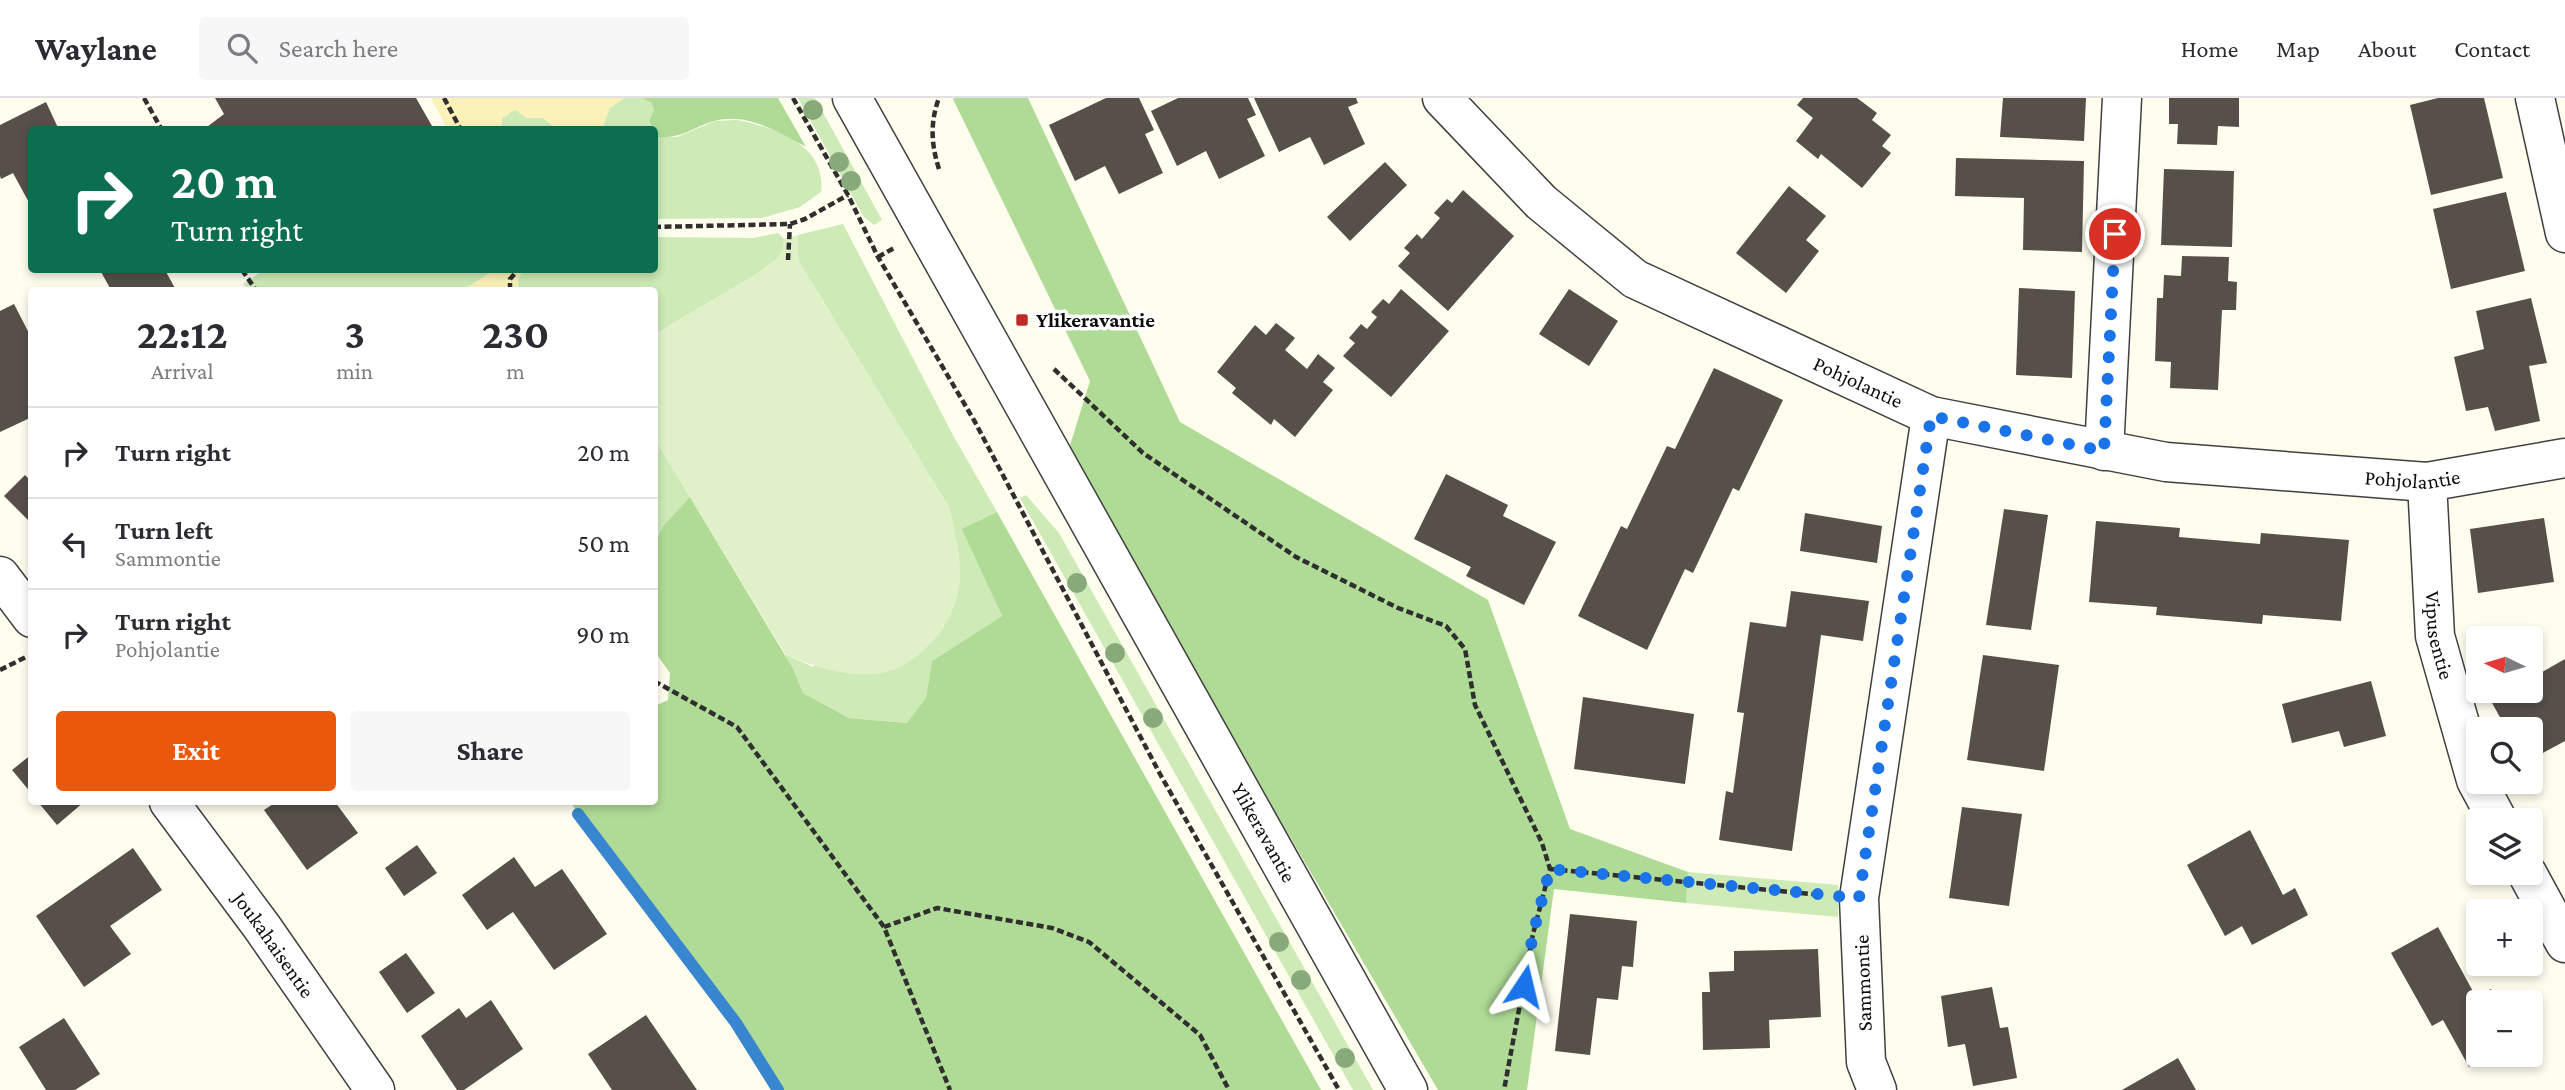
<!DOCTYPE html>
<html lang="en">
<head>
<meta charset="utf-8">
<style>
	:root { --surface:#fff; --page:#f7f7f7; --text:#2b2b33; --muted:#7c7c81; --line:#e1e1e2; --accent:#ea580c }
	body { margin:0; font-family:"Crimson Pro",serif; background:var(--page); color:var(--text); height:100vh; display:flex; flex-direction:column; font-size:26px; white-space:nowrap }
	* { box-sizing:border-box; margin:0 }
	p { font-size:23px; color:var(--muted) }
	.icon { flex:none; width:38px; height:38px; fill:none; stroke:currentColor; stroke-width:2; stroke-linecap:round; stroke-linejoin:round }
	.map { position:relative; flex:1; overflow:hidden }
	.details { position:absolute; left:28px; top:189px; width:630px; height:518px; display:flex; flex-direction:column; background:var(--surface); border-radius:7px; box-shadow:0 4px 10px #0003 }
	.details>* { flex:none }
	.hud { position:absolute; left:28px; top:28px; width:630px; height:147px; border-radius:7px; box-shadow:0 4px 10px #0003; background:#0b6e4f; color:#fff; overflow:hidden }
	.needle { width:46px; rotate:275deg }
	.tools { position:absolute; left:2466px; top:528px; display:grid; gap:14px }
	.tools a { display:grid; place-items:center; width:77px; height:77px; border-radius:7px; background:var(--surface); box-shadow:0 4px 10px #0003; font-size:35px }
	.pin { position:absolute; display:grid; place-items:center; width:60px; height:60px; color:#fff; margin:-30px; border:4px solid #fff; border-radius:50%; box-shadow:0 2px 7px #0007 }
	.me { position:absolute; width:77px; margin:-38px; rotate:10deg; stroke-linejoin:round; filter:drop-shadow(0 0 5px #0008) }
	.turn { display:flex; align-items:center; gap:24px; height:147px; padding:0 28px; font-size:32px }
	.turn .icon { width:91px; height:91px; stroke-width:2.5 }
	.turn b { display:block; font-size:49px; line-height:60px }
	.eta { display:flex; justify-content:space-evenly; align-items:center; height:119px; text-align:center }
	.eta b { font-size:42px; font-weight:700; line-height:49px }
	.primary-button { display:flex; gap:14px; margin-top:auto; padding:14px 28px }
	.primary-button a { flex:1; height:80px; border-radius:7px; background:var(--accent); color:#fff; font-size:28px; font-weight:700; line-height:80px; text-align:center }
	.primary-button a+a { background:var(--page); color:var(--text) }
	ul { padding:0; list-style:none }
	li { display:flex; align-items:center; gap:21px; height:91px; padding:0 28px; border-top:2px solid var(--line) }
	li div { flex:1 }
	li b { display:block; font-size:26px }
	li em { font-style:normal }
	header { display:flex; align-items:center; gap:42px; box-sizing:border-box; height:98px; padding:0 35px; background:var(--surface); border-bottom:2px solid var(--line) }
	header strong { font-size:33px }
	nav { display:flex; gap:38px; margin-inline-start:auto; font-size:24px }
	.search { width:490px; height:63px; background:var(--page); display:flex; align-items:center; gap:18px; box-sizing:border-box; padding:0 24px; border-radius:7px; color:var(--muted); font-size:26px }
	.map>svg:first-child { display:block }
</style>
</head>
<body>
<header>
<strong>Waylane</strong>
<div class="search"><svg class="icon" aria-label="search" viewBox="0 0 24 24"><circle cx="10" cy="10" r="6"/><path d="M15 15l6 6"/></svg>Search here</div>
<nav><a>Home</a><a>Map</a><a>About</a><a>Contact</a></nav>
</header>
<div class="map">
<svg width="2565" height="992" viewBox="0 0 2565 992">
	<rect width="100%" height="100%" fill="#fffdee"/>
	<g fill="#cdeab7">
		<path d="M624,0h18l9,3 3,9 -5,11 5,8 -55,1 3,-2 8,-20z"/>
		<path d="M798,0h17l67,122 -8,5 -10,-8z"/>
		<path d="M515,11l12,9h16l14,11 -56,1 1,-12z"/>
		<path d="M737,22c37,7 90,25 84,72l-21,15 -38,11 -107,1 -1,-88 4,6h19l38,-16z"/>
		<path d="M843,126l111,213 43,75 -34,17 39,87 -70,45 -6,37 -18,25 -59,-5 -46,-25 -18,-39 28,13 137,-158 -152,-249v-25z"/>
		<path d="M778,135l6,6 -1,11 -6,9 -22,16 -100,59 -1,-44h-136l-1,-11 8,-9h129l1,-33 98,1z"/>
		<path d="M264,172h227l1,2 -29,18h-215l-5,-6z"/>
		<path d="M655,341l35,58 -27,29 -8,17z"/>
		<path d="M1026,397l33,38 314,557h-20l-333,-592z"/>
		<path d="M1688,774l150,13v32l-152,-14z"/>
	</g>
	<g fill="#afdb96">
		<path d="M642,0h136l28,49c-28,-15 -59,-35 -92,-26 -23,7 -30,17 -56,16l-9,-16 5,-11 -3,-8z"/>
		<path d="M955,0h73l152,324 308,178 82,229 118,43 -2,31 -132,-14 -27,201h-89l-371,-635 23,-74 -137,-282z"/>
		<path d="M690,399l102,170 11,26 46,25 58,5 19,-25 6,-37 70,-45 -40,-87 35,-17 324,578h-543l-42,-67 -166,-221h84l1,-96 13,-6 2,-27 -15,-21v-109l8,-17z"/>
	</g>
	<g fill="#fbf2ba">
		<path d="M431,0h193l-14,10 -8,20 -3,1h-42l-14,-11h-16l-12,-8 -13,8 -1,11 -53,1z"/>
		<path d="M491,172h34l-7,9v11h-55l29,-18z"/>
	</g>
	<path fill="#e0f1c9" d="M798,137v25l152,249c5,23 11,46 10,69 -1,22 -12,47 -27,63 -9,9 -18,18 -29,24 -35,20 -86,4 -119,-11l-130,-215v-105l100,-59 22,-16 6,-9 1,-11z"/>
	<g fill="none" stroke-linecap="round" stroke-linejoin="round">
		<path stroke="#3886cf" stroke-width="12" d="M578,716l158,209 42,67"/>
	</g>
	<g fill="#564f4a">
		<path d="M215,0h201l16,28 -6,4h-223l21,-16z"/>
		<path d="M1106,0h33l15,32 -9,4 18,39 -44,21 -14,-28 -30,15 -26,-56z"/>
		<path d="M1178,0h70l8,17 -9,4 18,37 -46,23 -13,-28 -29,15 -26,-55z"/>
		<path d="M1254,0h102l2,5 -10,4 17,37 -41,21 -14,-28 -31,15z"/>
		<path d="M1803,0h54l20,15 -5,7 19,15 -9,11 9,7 -29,35 -41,-34 -3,5 -22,-18 17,-23 -16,-13z"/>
		<path d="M2003,0h83l-2,43 -84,-4z"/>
		<path d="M2169,0h70v29l-21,-1 -1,19 -40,-1 1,-20h-9z"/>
		<path d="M2438,0h46l19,80 -72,17 -21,-90z"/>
		<path d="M46,4l13,28h-27v78l-19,-35 -12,6 -1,-3v-51z"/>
		<path d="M1956,60l128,3 -2,91 -59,-2 1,-52 -69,-2z"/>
		<path d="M1385,64l22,23 -57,56 -23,-24z"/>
		<path d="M2164,71l70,2 -2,76 -71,-2z"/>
		<path d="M1789,88l37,30 -20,24 13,11 -33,42 -50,-40z"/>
		<path d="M1463,92l51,46 -66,75 -50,-45 12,-13 -6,-5 13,-14 5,5 18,-21 -6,-5 13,-14 5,4z"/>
		<path d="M2506,94l19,79 -74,18 -18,-80z"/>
		<path d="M2182,158l47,1 -1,24 9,1 -1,28h-14l-4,80 -48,-2 1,-26 -16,-1 2,-63h6l1,-23 17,1z"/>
		<path d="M100,172h65l11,20h-65z"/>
		<path d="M2019,190l56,3 -3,87 -56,-3z"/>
		<path d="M1401,191l48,42 -58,66 -48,-41 12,-13 -6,-5 12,-14 6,5 10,-12 -6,-5 12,-13 6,5z"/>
		<path d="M1569,191l49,32 -29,45 -50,-32z"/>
		<path d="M2531,200l16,65 -18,3 11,55 -45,10 -7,-24 -22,4 -12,-54 30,-8 -8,-38z"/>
		<path d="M14,206l18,35v78l-32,15v-121z"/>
		<path d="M1276,225l19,15 -10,12 22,19 11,-15 17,14 -12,14 10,8 -38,47 -21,-18 -3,6 -39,-32 4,-5 -19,-16 38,-47 11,10z"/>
		<path d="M1714,270l69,32 -44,91 -6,-3 -40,85 -8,-4 -38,81 -69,-34 43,-90 6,3 40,-83 8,3z"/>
		<path d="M1446,376l62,31 -5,11 53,26 -32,63 -58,-29 5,-9 -57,-28z"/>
		<path d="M25,377l7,7v42l-28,-28z"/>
		<path d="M2004,411l44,6 -17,115 -45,-5z"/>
		<path d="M1805,415l77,13 -5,37 -77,-12z"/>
		<path d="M2544,420l10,64 -76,11 -8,-64z"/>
		<path d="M2096,423l84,7 -1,9 81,7 1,-11 88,7 -8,81 -78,-6 -1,9 -106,-9 1,-8 -68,-5z"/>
		<path d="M1791,493l78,10 -6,40 -42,-6 -29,216 -73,-11 7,-49 7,2 11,-80 -7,-1 13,-90 36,5z"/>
		<path d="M1983,557l76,10 -15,106 -77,-11z"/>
		<path d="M2565,561v82l-35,19v-30h-23l-16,-29 17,-10h22v-12z"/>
		<path d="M2371,583l15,55 -42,11 -5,-16 -47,12 -10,-39z"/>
		<path d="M1583,599l111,17 -9,70 -111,-15z"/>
		<path d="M32,656v40l-20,-24z"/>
		<path d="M38,704h46l-27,23z"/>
		<path d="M276,704h59l23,31 -51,37 -43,-60z"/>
		<path d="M1962,709l60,7 -13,92 -60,-8z"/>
		<path d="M2250,732l33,65 12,-7 13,27 -56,30 -10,-19 -17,10 -38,-71z"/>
		<path d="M417,747l20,28 -33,23 -19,-28z"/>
		<path d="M133,750l29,42 -52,36 21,28 -47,33 -48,-71z"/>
		<path d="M514,759l21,30 27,-18 45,65 -53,36 -41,-58 -26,18 -25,-35z"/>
		<path d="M1570,816l67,7 -4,46 -11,-1 -4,34 -21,-2 -7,57 -35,-4z"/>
		<path d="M2438,829l38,70 15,-8 8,14h-21v52h14l-23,12 -26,-47 -11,6 -41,-73z"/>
		<path d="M1818,851l3,68 -52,3 1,28 -67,2 -1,-58h8l-1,-20 25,-1v-20z"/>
		<path d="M406,855l29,40 -28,20 -28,-41z"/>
		<path d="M1992,889l8,41 8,-1 9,51 -44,8 -8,-42 -17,3 -7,-51z"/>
		<path d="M491,902l32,49 -59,41h-7l-36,-54 38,-28 7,10z"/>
		<path d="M646,917l51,75h-85l-24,-36z"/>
		<path d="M64,920l36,56 -25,16h-29l-27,-43z"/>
		<path d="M2178,960l18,32h-74z"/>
	</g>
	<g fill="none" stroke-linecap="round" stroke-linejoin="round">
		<g stroke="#404040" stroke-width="41">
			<g id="minor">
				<path id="s1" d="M1442,0l99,104 94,77 296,137 235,46 261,20 138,-24"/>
				<path d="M2535,0l30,135"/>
				<path d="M2104,353l18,-353"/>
				<path id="s2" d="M2427,384l8,154 41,144 22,41"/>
				<path d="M0,478l32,42"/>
				<path id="s3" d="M169,704l93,125 113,163"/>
				<path d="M2527,775l38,70"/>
				<path d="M1877,992l-11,-28 -7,-164 72,-482"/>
			</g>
		</g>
		<g stroke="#404040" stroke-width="41">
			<g id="tertiary">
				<path id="s4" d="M852,0l556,992"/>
			</g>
		</g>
		<g stroke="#2f2f2f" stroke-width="4.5" stroke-dasharray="7 3.5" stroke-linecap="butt">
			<path d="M144,0l18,32"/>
			<path d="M444,0l16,30"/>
			<path d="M793,0l55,97 30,62 97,165 185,352 179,316"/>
			<path d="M939,71c-8,-25 -9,-47 0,-71"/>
			<path d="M654,129l136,-3 15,-5 43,-24"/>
			<path d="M878,159l16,-9"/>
			<path d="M788,162l2,-36"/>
			<path d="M242,172l14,20"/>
			<path d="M510,192v-11l8,-9"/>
			<path d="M1054,271l89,84 153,104 102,51 48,18 19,23 10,56 67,138 8,26 -17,65 -29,156"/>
			<path d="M0,572l28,-14"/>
			<path d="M654,583l83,46 147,200 66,163"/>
			<path d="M1550,771l271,26"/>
			<path d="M884,829l53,-19 115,20 37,14 111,93 29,55"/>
		</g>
		<use href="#minor" stroke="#fff" stroke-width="38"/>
		<use href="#tertiary" stroke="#fff" stroke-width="38"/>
	</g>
	<g fill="#88aa7b">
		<circle cx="813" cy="12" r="10"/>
		<circle cx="839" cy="64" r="10"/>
		<circle cx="851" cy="83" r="10"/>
		<circle cx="1077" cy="485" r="10"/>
		<circle cx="1115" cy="555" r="10"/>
		<circle cx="1153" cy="620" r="10"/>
		<circle cx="1279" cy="844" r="10"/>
		<circle cx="1301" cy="882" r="10"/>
		<circle cx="1345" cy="960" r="10"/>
	</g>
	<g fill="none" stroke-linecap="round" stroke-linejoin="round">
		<path stroke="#1a73e8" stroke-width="12" stroke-dasharray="0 21.6" d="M1524,888l9,-52 17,-65 309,29 72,-482 173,35 11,-217"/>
	</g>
	<rect fill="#bf2a24" stroke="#fff" stroke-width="2.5" x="1015" y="215" width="14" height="14" rx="3.5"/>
	<g text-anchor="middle" stroke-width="7" stroke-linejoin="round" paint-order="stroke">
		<g font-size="21" font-weight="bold" fill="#0d0d0d" stroke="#fff" text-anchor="start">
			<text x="1036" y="229">Ylikeravantie</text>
		</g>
		<g font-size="21" fill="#0d0d0d" stroke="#fff">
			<text dy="7" stroke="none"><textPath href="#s1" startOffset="511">Pohjolantie</textPath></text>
			<text dy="7" stroke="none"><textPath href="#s1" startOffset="1078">Pohjolantie</textPath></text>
			<text dy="7" stroke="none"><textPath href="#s2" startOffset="154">Vipusentie</textPath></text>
			<text dy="7" stroke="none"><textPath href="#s4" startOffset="842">Ylikeravantie</textPath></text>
			<text dy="7" stroke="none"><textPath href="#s3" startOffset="177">Joukahaisentie</textPath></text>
			<text transform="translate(1863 885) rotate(-92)" y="7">Sammontie</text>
		</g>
	</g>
</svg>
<div class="tools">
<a><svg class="needle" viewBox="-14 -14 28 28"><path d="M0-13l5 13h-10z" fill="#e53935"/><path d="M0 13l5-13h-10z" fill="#7c7c81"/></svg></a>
<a><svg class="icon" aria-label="search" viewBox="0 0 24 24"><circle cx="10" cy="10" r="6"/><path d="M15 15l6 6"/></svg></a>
<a><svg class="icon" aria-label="layers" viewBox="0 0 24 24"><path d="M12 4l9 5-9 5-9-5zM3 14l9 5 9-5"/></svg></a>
<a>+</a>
<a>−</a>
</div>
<div class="pin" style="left:2115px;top:136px;background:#d93025"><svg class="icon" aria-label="arrive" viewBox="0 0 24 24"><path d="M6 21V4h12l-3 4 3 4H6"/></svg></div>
<svg class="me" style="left:1524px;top:888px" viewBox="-20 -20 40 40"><path d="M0-17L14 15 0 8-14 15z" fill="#1a73e8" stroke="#fff" stroke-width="4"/></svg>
<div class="hud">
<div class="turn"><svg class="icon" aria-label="right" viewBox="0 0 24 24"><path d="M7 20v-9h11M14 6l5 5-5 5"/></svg><div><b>20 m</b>Turn right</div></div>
</div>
<section class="details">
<div class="eta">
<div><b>22:12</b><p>Arrival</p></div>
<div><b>3</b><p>min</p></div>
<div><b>230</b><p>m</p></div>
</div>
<ul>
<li><svg class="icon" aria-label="right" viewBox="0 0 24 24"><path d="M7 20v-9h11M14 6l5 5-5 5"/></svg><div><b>Turn right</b></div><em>20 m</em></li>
<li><svg class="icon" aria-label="left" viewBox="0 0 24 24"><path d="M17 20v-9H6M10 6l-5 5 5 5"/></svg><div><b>Turn left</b><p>Sammontie</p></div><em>50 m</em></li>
<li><svg class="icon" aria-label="right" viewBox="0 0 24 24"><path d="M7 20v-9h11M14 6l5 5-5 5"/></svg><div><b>Turn right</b><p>Pohjolantie</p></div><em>90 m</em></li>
</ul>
<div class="primary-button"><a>Exit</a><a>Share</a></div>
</section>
</div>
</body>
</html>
